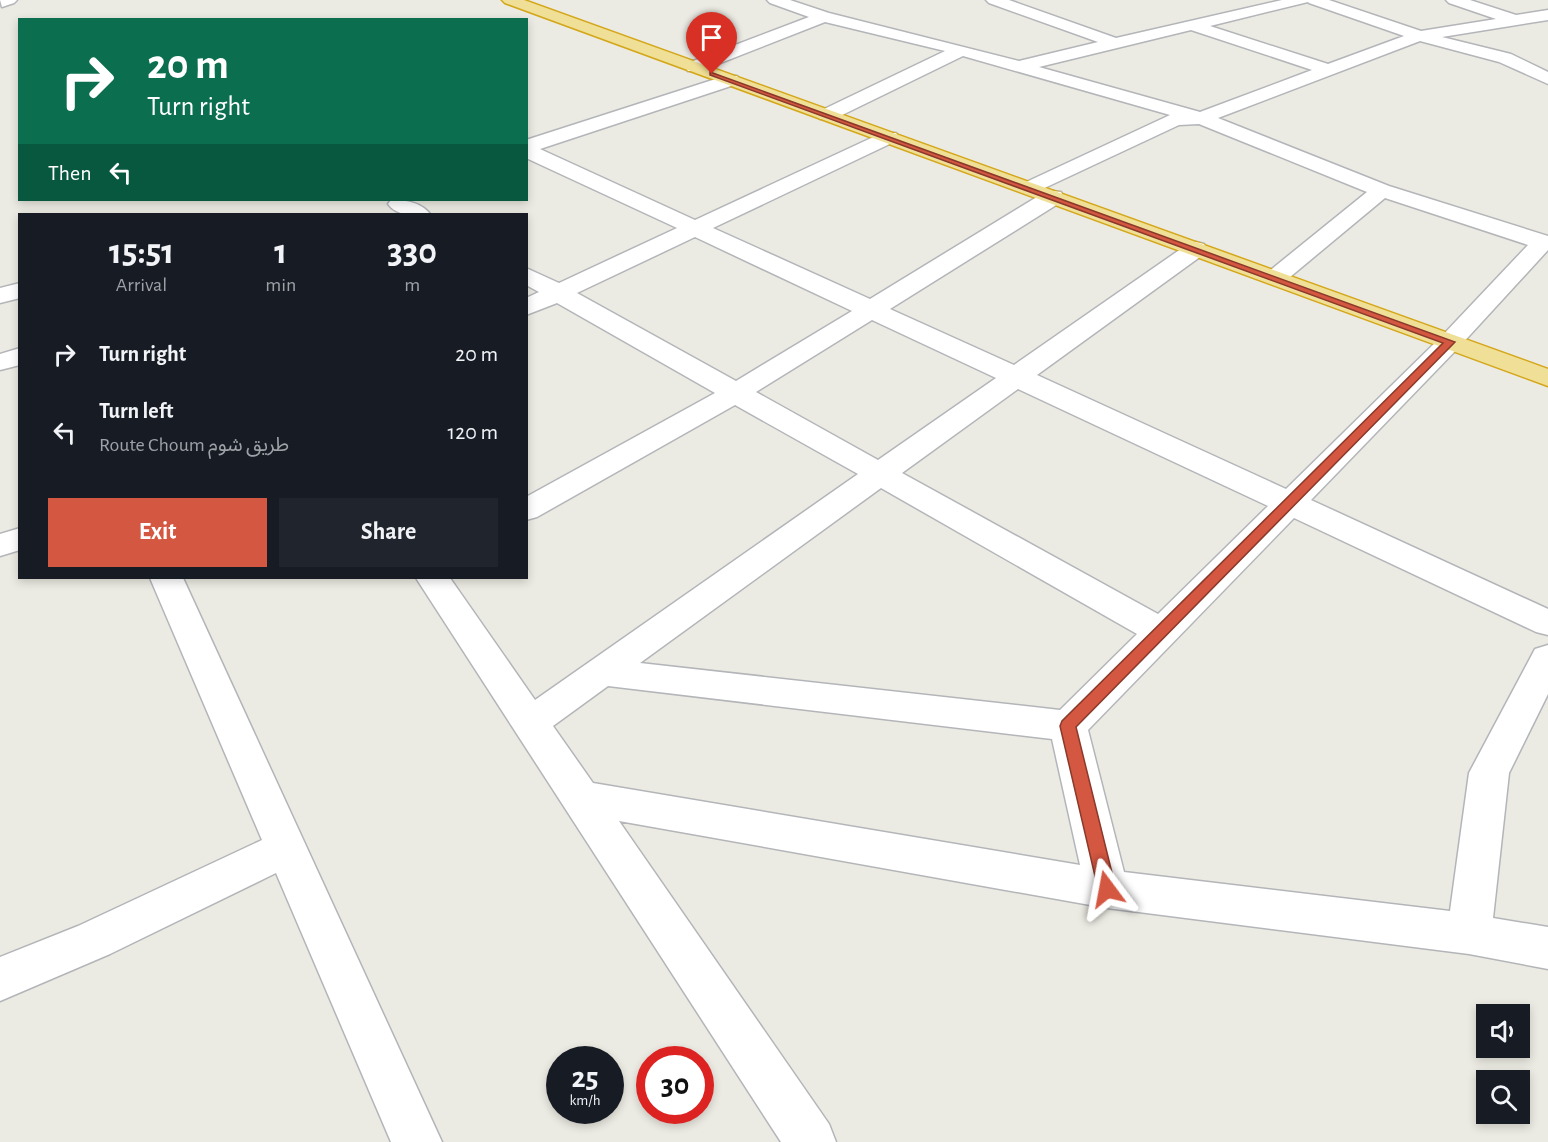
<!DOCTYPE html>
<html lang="en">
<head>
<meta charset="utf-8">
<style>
	:root { --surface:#171b24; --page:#20242c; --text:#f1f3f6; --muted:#9ea1a6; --accent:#d45741 }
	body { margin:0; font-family:"Alegreya Sans","Noto Sans Arabic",sans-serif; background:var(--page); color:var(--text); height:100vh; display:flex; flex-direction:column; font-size:22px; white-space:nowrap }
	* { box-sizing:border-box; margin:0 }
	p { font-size:20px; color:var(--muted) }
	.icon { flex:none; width:33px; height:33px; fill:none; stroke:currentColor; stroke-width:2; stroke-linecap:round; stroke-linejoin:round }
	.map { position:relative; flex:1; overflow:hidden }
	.details { position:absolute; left:18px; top:213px; width:510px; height:366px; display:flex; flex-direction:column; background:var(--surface); border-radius:0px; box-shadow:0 3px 9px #0003 }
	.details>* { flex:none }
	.banner { position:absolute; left:18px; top:18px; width:510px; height:183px; border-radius:0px; box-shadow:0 3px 9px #0003; background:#0b6e4f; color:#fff; overflow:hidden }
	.buttons { position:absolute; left:1476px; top:1004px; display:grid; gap:12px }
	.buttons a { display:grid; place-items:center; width:54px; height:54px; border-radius:0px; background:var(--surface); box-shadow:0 3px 9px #0003; font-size:30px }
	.speed { position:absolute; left:546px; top:1046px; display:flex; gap:12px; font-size:30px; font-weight:700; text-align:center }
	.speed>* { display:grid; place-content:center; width:78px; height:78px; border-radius:50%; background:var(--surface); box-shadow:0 3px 9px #0003; line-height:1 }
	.speed small { font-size:15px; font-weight:400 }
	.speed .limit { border:9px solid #d22; background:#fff; color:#111 }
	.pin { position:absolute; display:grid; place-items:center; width:51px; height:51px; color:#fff; margin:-62px -26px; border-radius:50% 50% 50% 0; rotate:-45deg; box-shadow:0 0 6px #0007 }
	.pin .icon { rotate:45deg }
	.me { position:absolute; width:66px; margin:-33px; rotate:347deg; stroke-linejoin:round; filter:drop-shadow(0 0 4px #0008) }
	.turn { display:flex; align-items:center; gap:21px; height:126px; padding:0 30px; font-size:27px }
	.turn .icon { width:78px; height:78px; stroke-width:2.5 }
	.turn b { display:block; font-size:42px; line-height:51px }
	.then { display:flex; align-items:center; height:57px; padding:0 30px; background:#0003; gap:12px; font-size:22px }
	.eta { display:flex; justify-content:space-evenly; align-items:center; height:102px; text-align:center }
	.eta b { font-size:36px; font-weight:700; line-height:42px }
	.primary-button { display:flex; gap:12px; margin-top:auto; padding:12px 30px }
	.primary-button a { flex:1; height:69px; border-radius:0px; background:var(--accent); color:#fff; font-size:24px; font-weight:700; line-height:69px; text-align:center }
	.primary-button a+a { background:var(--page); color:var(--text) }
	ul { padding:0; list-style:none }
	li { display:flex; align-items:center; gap:18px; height:78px; padding:0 30px }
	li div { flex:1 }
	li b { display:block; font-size:22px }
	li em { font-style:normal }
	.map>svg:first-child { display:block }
</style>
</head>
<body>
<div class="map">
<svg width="1548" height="1142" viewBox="0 0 1548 1142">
	<rect width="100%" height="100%" fill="#ecebe3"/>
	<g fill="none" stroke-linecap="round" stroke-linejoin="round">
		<g stroke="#b3b5b9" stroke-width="3">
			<g id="minor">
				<path d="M0,0h17l-3,3 -12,4z"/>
				<path d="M767,0h23l39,13 190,48 79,-19 -109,-39 -3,-3h23l107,38 166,-38h47l92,31 75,-12 -47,-16 -3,-3h24l46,15 32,-5v10l-106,17 69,17 37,18v12l-49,-22 -79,-21 -202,77 171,68 159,50v14l-89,97 -148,153 237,109v26l-12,-3 -242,-114 -206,212 36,142 326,39 19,-138 66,-124 13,-4v49l-39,79 -16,145 55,9v42l-79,-15 -362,-46 -488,-87 210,303 7,18h-55l-365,-564h34l85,122 323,-226 -123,-69 -198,112 -11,3v-23l189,-104 -158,-90 -31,12v-17l13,-6 -13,-7v-17l33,15 118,-55 -151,-70v-18l199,-64h12l3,4 -3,4 -197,65 155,71 187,-87h14l3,4 -3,4 -183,87 157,71 175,-107 8,-1 8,1 3,5 -3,5 -171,107 124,56 174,-121 8,-2 8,2 3,5 -3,5 -167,121 249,114 155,-152 87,-92 -143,-47 -101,84 -8,2 -8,-2 -4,-5 4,-5 99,-80 -168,-68 -20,1 -143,67 -7,2 -7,-2 -4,-4 4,-4 148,-69 -207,-59 -129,63h-14l-2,-4 2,-4 125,-60 -120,-29 -125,49h-12l-3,-4 3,-4 121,-46 -39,-14zM1308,2l1,1 95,33 -76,28 -118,-38zM1191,30l121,40 -112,42 -161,-45zM695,237l157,74 -116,70 -159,-88zM872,320l124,58 -118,82 -122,-68zM1018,389l250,117 -110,108 -256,-141zM881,488l256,146 -77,76 -420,-47zM608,686l444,53 28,126 -487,-82 -40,-57z"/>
				<path d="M391,200c14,0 30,2 39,14 -14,1 -33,3 -42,-10z"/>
				<path d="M20,283v15l-20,5v-15z"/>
				<path d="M20,348v17l-20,5v-16z"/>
				<path d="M20,528v22l-20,6v-22z"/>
				<path d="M150,578h33l259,564h-51l-115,-269 -166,81 -110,47v-44l78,-31 184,-86z"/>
			</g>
		</g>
		<g stroke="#d4a71b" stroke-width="3">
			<path id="highway" d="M502,0h22l1024,369v17l-1043,-383z"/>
		</g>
		<use href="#minor" fill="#fff" fill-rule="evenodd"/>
		<use href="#highway" fill="#f0df96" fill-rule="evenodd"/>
	</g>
	<path fill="#d45741" stroke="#8a392a" stroke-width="1.5" d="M710,72l745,270 -379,385 40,162 -3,6 -6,2 -7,-2 -2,-6 -38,-163 2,-5 381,-378 -733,-268z"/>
</svg>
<div class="buttons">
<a><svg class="icon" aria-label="sound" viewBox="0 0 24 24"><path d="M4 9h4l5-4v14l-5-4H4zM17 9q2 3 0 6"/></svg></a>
<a><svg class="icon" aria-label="search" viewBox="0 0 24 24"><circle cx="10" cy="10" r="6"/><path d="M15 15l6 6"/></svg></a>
</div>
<div class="speed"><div>25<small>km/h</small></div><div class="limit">30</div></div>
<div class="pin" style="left:712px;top:74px;background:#d93025"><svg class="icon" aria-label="arrive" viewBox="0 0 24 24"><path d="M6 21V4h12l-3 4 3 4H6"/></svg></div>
<svg class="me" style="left:1107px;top:889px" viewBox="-20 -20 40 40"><path d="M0-17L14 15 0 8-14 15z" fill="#d45741" stroke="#fff" stroke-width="4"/></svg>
<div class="banner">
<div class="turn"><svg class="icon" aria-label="right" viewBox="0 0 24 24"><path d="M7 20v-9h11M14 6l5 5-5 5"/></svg><div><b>20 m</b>Turn right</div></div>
<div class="then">Then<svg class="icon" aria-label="left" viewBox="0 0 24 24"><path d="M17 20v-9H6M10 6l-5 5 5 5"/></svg></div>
</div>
<section class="details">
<div class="eta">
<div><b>15:51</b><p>Arrival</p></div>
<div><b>1</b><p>min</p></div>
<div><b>330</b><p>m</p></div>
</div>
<ul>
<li><svg class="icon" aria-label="right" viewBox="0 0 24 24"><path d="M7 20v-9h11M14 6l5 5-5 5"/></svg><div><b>Turn right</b></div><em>20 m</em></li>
<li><svg class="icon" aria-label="left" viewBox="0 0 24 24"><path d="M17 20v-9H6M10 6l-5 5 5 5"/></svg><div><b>Turn left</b><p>Route Choum طريق شوم</p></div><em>120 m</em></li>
</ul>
<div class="primary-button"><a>Exit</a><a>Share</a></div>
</section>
</div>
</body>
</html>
